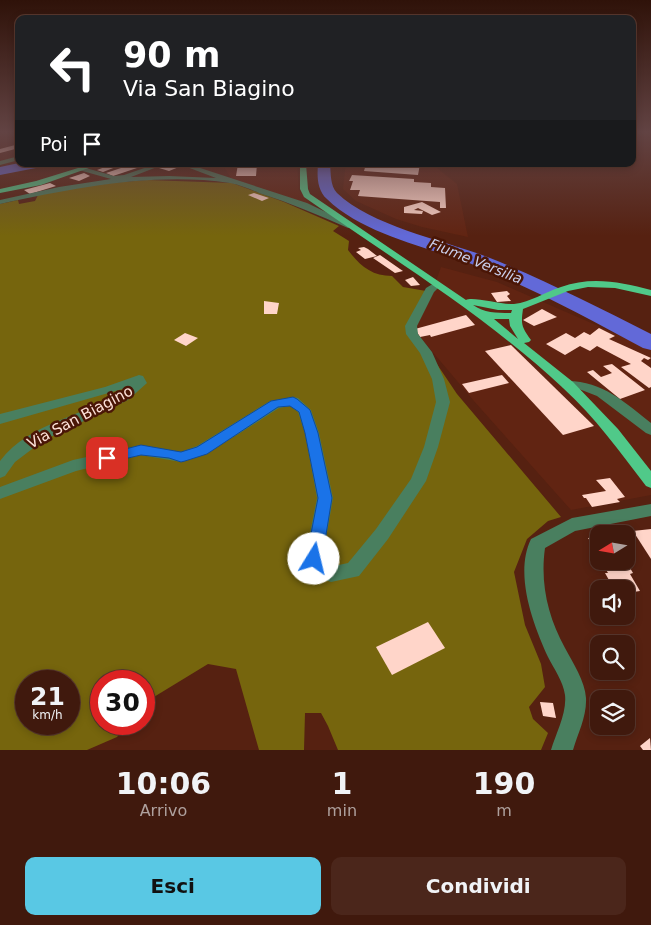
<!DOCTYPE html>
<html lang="it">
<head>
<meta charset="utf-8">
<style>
	:root { --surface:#40190d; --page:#4b261b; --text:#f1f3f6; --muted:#aea09d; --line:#59382e; --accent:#59c8e4 }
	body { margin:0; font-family:"DejaVu Sans",sans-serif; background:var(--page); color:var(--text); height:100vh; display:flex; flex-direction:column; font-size:19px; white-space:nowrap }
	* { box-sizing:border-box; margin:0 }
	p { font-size:16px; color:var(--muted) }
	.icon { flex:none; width:28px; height:28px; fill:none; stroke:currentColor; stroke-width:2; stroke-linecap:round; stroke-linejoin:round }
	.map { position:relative; height:750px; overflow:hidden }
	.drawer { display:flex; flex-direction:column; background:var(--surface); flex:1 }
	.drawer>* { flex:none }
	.banner { position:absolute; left:15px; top:15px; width:621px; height:152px; border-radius:10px; box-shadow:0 2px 8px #0003,0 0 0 1px var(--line); background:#202124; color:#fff; overflow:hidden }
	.needle { width:32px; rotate:259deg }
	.fabs { position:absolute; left:590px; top:525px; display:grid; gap:10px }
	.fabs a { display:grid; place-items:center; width:45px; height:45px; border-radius:10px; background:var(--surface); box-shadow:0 2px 8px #0003,0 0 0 1px var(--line); font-size:25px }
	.speed { position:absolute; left:15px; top:670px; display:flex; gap:10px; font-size:25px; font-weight:700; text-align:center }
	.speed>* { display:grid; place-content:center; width:65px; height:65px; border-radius:50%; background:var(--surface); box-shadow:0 2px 8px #0003,0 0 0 1px var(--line); line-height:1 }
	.speed small { font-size:12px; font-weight:400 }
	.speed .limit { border:8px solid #d22; background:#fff; color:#111 }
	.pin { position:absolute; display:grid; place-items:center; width:42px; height:42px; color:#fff; margin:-21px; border-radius:10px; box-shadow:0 2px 8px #0006 }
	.me { position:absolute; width:55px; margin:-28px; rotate:9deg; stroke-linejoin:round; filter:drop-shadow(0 0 4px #0008) }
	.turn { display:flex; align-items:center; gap:18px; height:105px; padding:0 25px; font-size:22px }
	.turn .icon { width:65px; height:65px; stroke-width:2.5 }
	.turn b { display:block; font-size:35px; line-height:42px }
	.then { display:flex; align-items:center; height:48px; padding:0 25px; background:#0003; gap:10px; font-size:19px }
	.eta { display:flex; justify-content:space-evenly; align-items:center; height:85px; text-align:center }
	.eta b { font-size:30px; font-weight:700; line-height:35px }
	.primary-button { display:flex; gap:10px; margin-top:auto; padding:10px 25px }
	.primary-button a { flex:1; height:58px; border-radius:10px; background:var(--accent); color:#111; font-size:20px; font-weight:700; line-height:58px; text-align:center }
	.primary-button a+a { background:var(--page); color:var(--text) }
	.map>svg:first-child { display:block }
</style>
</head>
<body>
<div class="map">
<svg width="651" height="750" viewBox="0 0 651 750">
	<rect width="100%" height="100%" fill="#562111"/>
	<g fill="#612412">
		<path d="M222,164h75l2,26 14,16 -82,-28z"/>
		<path d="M348,164h84l25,20 11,53 -46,-10 -26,-8 -40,-18 -13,-12 2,-19z"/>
		<path d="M441,267l56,15 154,67v146l-80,15 -97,-109 -60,-71 18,-38z"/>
	</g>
	<path fill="#76650d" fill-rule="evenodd" d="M147,180l85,3 52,19 55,24 -6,5 16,10 -1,9c12,16 24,26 44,26l11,11 29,5 -18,38 43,64 104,123 -13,4 -21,18 -13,33 11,53 16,39 4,23 -16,20 4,12 15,14 -7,17h-203l-10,-24 -7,-13h-16l-1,37h-45l-23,-81 -28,-5 -64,39v-22h-43v43h26l-10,13 -30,13h-87v-546l18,-4 1,4 16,-3 3,-6 48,-10zM26,681h43v43h-43z"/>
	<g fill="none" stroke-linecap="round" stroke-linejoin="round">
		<g fill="#6269d8" fill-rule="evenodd">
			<path d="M19,163v1h24l-2,3 -41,8v-8z"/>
			<path d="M318,164h12c1,9 0,22 7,29 36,34 107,47 153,65 55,22 108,49 161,76v16l-8,-2c-54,-29 -107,-58 -164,-81 -48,-20 -114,-31 -152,-68 -10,-9 -10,-23 -9,-35z"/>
		</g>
	</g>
	<g fill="#ffd5c9">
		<path d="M19,144v4l-19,5v-4z"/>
		<path d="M113,164l8,1 -18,7 -6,-2z"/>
		<path d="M170,164l9,3 -10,4 -10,-3z"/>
		<path d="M238,164h19l-1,12h-20z"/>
		<path d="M366,164h54l-2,11 -54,-4z"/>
		<path d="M130,165l7,3 -24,8 -7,-3z"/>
		<path d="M84,173l6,3 -11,5 -10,-3z"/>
		<path d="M352,175l62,4v3l17,1v4l14,1 1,20h-6v-6l-82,-6 2,-6h-10l3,-9h-4z"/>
		<path d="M50,183l6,3 -26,8 -6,-4z"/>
		<path d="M254,193l15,5 -7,3 -14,-6z"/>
		<path d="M422,202l19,10 -9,3 -14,-7 -4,2 9,1 -1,3 -18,-1v-6z"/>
		<path d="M364,247l4,2 9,7 -12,3 -9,-7 5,-2 -3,-2z"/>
		<path d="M380,255l20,14 3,2 -8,2 -22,-15z"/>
		<path d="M413,277l7,8 -9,1 -6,-6z"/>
		<path d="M507,291l3,3 -3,2 4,5 -14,1 -6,-9z"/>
		<path d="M264,301l15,2 -2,11h-13z"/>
		<path d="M542,309l15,8 -23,9 -11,-6z"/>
		<path d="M466,315l9,10 -44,12 -1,-2 -10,2 -5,-8z"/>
		<path d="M599,328l16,8 -6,3 42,19 -3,2 -4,-2 -3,3 10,7v19l-2,1 -28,-21 10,-3 -34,-18 -7,5 -10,-5 -15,9 -19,-11 20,-11 9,5 9,-6 6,3z"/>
		<path d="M185,333l13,5 -12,8 -12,-6z"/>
		<path d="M511,345l83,81 -31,9 -78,-84z"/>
		<path d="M612,364l33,26 -25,9 -33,-27 6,-2 8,7 11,-4 -9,-7z"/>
		<path d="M502,375l7,8 -40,10 -7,-9z"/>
		<path d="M610,478l15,19 -8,2 3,3 -28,5 -6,-9h-2l-2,-3 24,-4 -10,-11z"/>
		<path d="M651,529v30l-18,-28z"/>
		<path d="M598,537l1,1v23l-10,-17h3l-4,-6z"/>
		<path d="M601,561h25l7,12 -3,1 10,17 -13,2 -1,-4h-12l-9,-16h3z"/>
		<path d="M428,622l17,26 -53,27 -16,-28z"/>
		<path d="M540,702l13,1 3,15 -13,-2z"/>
		<path d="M650,738l1,12h-8l-3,-4z"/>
	</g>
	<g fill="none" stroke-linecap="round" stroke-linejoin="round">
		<g fill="#497f5f" fill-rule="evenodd">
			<path d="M19,156v4l-19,5v-4z"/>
			<path d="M156,164h9l-34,13 38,-1 47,2 -37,-14h9l119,39 48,23 -7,2c-29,-13 -58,-25 -89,-35 -9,-4 -19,-8 -29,-10 -76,-11 -155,5 -230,21v-4l59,-13 52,-8 -32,-9v-4l35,10 10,-1z"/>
			<path d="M436,282l5,3 -7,7 -17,34 1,8 14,18 12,27 6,23 -12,45 -12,34 -38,58 -29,37 -28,6 -6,-2 -17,-16 -3,-5 12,-61 -12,-65 -7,-21 -8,-6 -11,2c-32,20 -62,43 -98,54l-40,-7 -65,16 -76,28v-12l73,-27 68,-15 40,7 16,-6 73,-45 23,-4 5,1 13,12 8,23 14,65 -10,58 11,10 14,-3 28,-34 35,-50 13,-32 12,-45 -4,-23 -12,-26 -14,-19 -1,-8 21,-38z"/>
			<path d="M139,375l4,1 4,7 -19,17 -84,40 -29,22 -10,14 -5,2v-17c31,-41 88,-44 126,-73l-126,36v-10l105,-27z"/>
			<path d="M568,381c34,0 58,22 83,42v12l-5,-2 -49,-37 -18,-7 -16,-1 -1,-3z"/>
			<path d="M651,504v12l-76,15 -30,17c-5,36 3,69 20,100 8,15 20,33 21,50 1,18 -8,35 -13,52h-22c5,-17 16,-37 14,-55 -2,-14 -11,-26 -17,-38 -15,-33 -34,-83 -17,-118l41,-21z"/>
		</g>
		<g fill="#50c989" fill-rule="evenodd">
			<path d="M91,164h9l-59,21 -41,8v-4l36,-8z"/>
			<path d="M300,164h6l2,25 2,5 156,106c6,-4 37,5 48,4 17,-2 31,-12 47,-17 30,-11 60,-5 90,3v6l-36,-8 -27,-1 -20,4 -45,18c-2,15 -2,17 8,31l-2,2 -5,1 49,39 45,47 33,42v17l-5,-2c-26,-34 -51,-69 -83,-98 -78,-73 -172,-130 -259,-191l-4,-8zM473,305l25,5h14l-1,3c-14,0 -27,0 -38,-8zM494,319h15l1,7 8,13z"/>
		</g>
	</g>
	<linearGradient id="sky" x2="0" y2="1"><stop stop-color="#2f1209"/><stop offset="0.56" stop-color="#624343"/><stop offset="1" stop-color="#624343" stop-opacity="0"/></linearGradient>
	<rect width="651" height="236" fill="url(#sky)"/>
	<path fill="#1a73e8" stroke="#114b97" d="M293,397l4,2 13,11 8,23 14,65 -10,61 -2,5 -6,2 -5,-2 -3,-5 12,-61 -13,-65 -6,-21 -9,-6 -12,1 -71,47 -22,7 -4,1 -12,-4 -28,-3 -34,8 -5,-2 -2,-3 2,-3 39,-10 40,7 16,-5 74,-46z"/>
	<g text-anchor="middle" stroke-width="5" stroke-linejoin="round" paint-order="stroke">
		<g font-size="14" font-style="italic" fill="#cacfec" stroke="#4a1606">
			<text transform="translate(476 261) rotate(22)" y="5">Fiume Versilia</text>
		</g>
		<g font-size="15" fill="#fde1d9" stroke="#4a1606">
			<text transform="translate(80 417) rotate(-28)" y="5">Via San Biagino</text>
		</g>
	</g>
</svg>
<div class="fabs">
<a><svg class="needle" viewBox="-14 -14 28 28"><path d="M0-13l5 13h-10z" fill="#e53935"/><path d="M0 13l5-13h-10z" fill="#aea09d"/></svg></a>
<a><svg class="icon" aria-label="sound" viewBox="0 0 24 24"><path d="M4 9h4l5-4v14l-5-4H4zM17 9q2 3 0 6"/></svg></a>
<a><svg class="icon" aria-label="search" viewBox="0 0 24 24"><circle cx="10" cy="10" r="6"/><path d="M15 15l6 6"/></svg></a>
<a><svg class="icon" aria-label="layers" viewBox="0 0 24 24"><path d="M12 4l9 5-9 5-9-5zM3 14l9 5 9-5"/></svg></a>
</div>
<div class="speed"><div>21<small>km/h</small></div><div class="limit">30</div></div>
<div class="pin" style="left:107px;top:458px;background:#d93025"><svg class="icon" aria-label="arrive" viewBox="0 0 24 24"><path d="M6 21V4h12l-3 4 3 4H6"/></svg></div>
<svg class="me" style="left:314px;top:559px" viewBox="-20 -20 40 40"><circle r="19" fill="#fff"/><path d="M0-13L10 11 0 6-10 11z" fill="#1a73e8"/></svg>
<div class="banner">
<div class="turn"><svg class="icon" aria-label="left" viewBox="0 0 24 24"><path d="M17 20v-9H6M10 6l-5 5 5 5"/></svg><div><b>90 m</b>Via San Biagino</div></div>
<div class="then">Poi<svg class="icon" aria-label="arrive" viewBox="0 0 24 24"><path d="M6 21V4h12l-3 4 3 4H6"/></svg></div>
</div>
</div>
<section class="drawer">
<div class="eta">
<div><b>10:06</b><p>Arrivo</p></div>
<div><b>1</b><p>min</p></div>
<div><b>190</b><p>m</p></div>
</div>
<div class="primary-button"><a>Esci</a><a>Condividi</a></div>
</section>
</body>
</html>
